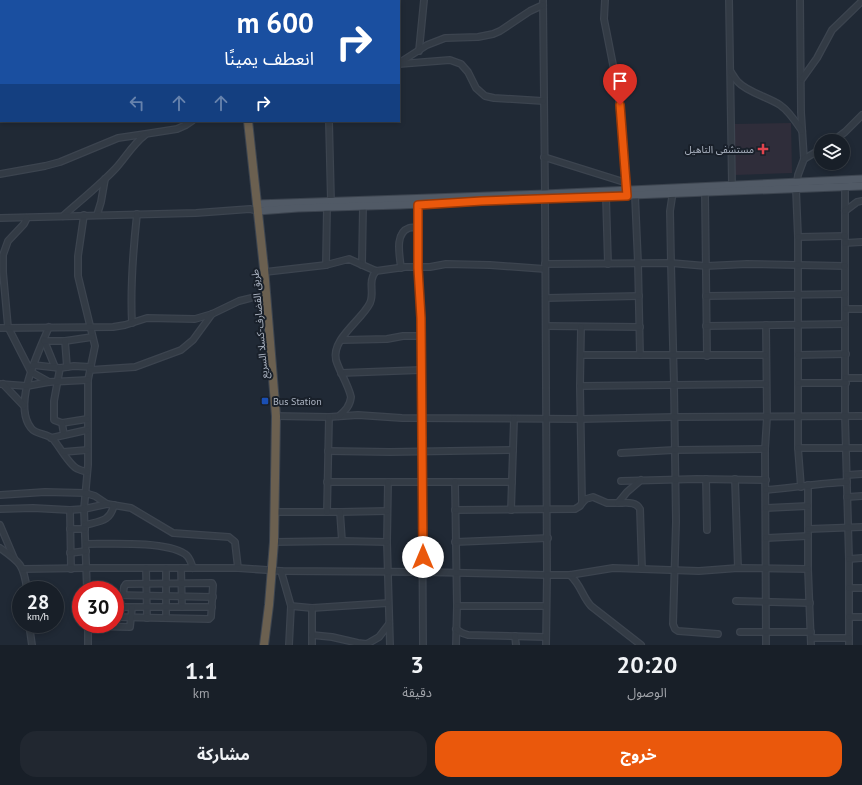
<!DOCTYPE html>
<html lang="ar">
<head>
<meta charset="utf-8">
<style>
	:root { --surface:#181f28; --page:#212730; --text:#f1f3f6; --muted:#9fa2a8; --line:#363d45; --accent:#ea580c }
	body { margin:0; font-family:"PT Sans","Noto Sans Arabic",sans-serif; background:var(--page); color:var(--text); direction:rtl; height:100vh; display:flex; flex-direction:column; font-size:15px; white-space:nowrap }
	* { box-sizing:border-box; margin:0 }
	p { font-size:13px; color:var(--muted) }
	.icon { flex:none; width:22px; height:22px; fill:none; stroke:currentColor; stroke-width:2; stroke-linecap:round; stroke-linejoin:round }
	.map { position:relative; height:645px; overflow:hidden; direction:ltr }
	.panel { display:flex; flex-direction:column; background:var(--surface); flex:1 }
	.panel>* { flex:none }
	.guide { position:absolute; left:0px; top:0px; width:400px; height:122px; box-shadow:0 2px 6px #0003,0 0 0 1px var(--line); direction:rtl; background:#1a4fa0; color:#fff; overflow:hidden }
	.tools { position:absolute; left:814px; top:134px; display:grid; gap:8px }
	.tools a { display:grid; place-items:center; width:36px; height:36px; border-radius:50%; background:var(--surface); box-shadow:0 2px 6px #0003,0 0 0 1px var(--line); font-size:20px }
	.speed { position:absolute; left:12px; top:581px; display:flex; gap:8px; font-size:20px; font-weight:700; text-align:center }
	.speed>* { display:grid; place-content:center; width:52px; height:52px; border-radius:50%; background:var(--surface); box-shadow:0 2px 6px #0003,0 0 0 1px var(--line); line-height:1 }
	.speed small { font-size:10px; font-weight:400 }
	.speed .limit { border:6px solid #d22; background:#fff; color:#111 }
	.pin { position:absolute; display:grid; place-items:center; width:34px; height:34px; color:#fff; margin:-41px -17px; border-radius:50% 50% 50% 0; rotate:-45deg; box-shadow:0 0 4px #0007 }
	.pin .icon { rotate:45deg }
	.me { position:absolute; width:44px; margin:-22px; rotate:0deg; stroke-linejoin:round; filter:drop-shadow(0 0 3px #0008) }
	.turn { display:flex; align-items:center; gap:14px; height:84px; padding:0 20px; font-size:18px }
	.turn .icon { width:52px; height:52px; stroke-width:2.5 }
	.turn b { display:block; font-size:28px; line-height:34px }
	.lanes { display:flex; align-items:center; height:38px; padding:0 20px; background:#0003; justify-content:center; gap:20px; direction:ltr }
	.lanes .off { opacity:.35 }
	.eta { display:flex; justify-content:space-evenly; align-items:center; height:68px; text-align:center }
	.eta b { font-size:24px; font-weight:700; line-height:28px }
	.button { display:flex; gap:8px; margin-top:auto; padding:8px 20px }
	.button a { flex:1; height:46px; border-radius:16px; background:var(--accent); color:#fff; font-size:16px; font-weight:700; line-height:46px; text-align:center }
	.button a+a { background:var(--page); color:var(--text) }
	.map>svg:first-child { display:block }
</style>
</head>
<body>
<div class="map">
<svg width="862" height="645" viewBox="0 0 862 645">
	<rect width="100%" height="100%" fill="#202935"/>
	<path fill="#2f2d3a" d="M791,123l1,50 -57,2 -1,-51z"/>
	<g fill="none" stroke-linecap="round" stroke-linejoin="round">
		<g stroke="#3c444f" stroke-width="8">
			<g id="minor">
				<path d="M543,0l2,194"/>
				<path d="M605,0l-1,19 14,71 9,103"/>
				<path d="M729,0l3,185"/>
				<path d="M800,0l1,112 3,47 -6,16 -2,14 2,48v211l3,39"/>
				<path d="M52,1l1,-1"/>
				<path d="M343,1l1,-1"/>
				<path d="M419,51l5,-51"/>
				<path d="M0,60l1,-1"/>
				<path d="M399,63l28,-18 18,-7 33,-1 15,-3 7,-3 30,-20 13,-6"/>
				<path d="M399,64l51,-4 11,4 7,8 8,16 9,8 9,2 49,3"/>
				<path d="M731,72c2,3 4,7 7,10 9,10 30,15 42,23 9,6 16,17 22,26"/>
				<path d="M802,79l15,-21 15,-28 30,-29"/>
				<path d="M329,121l2,81"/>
				<path d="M833,141l12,-9 17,-17"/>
				<path d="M544,157l83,26"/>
				<path d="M804,159l17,-10"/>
				<path d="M0,174l45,-8 15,-4 58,-24 27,-4 32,-5 9,-4 6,-4"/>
				<path d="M845,187v229l4,143v86"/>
				<path d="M673,191l-3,20 1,52 3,122 2,137 -3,102 2,5 3,2 40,3"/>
				<path d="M705,192l2,164"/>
				<path d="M635,195l3,68 2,92"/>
				<path d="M606,196l2,68"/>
				<path d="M418,201v67l3,50 2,327"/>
				<path d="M845,211l12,-9 5,-1"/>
				<path d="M84,215l-6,41v20l17,70 -7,34v85l-4,44 3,81"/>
				<path d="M97,215l4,-13 4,-23"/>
				<path d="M63,216c18,-16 37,-31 53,-48 10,-11 17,-24 29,-33"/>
				<path d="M0,218l196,-5 54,-4 8,2"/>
				<path d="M27,218l-3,6 -16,17 -5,14v17l5,55 23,45 18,10"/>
				<path d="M798,237l47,-1"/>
				<path d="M845,243l17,-1"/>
				<path d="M545,264l126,-1 35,3 41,-2 98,2"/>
				<path d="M326,265l1,-58"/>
				<path d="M362,265l1,-58"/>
				<path d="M401,268c-1,-11 -7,-35 8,-40 3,-1 7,0 10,0"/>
				<path d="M265,272l61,-7 23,-6 27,12 29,-4h25l16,-3 44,1 55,4"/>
				<path d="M706,296l139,-2"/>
				<path d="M546,298l93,-2"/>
				<path d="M846,309h16"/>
				<path d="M132,323c-2,-38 1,-72 5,-109"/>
				<path d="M766,325l1,92 -2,32 1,196"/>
				<path d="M546,326l94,1"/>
				<path d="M706,326l139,-2"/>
				<path d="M49,327c-10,24 -37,77 -18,101 5,7 16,5 22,11 6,7 16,25 23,29 3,2 8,3 11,4"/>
				<path d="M0,328l113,-1 12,-2 22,-7 48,1 17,-5 27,-13 28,-7"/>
				<path d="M44,340l11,27"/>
				<path d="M342,340l45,-1 16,-3h18"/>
				<path d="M44,341h21l27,-4"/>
				<path d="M65,341l2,26"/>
				<path d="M581,355h184"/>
				<path d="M798,355l48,-1"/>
				<path d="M33,365l27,3 14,-2 17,1"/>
				<path d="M60,368l-6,33v19l8,3 25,-4"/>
				<path d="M90,370l45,-3 46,-17 12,-10 19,-26"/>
				<path d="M341,373l80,-3"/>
				<path d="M846,378h16"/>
				<path d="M798,383h48"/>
				<path d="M0,384l27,2 22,-4 39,-2"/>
				<path d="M3,384l21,22"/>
				<path d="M580,386l186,-2"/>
				<path d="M276,416l53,1 29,-2 44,3 178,1 94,-2 188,-1"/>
				<path d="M339,416c6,-5 11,-10 12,-19 -3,-13 -11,-24 -15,-37 -5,-21 26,-40 34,-57 5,-11 -3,-21 6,-32"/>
				<path d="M62,423l2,12"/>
				<path d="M51,438l36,-8"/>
				<path d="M798,448h64"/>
				<path d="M328,451l62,1 123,-2"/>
				<path d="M63,452l24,-2"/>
				<path d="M621,453l53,-3 91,-1"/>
				<path d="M847,475l15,-1"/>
				<path d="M706,479l1,51"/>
				<path d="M735,479l3,89"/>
				<path d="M621,481l76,-2 69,1"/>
				<path d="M327,482h185"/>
				<path d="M388,482l-1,60 3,103"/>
				<path d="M455,482l2,124 -1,39"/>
				<path d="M808,485v84l3,76"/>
				<path d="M766,490c27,-2 53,-7 81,-8"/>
				<path d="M0,495l45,-3 40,1 10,3 12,8 24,4 42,25 56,4 6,5 3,26"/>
				<path d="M847,497l15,-1"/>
				<path d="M582,503l4,-4 7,-2 14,6h11l9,-11 14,-12"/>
				<path d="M618,503c8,0 18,-2 22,6l2,60"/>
				<path d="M766,508l42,-2"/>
				<path d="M0,509l33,-1 37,2 14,-1 23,-5"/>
				<path d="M70,510l1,59"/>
				<path d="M455,510l120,-1 5,-3 2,-3 -2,-117 1,-59"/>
				<path d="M511,510l3,-91"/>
				<path d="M275,512h65l47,-1"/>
				<path d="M327,512l2,-95"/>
				<path d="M340,512l2,29"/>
				<path d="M0,525l14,33"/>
				<path d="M85,525c15,-4 25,-3 29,-20"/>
				<path d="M70,529h15"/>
				<path d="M808,529l54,-2"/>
				<path d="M766,538l42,-2"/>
				<path d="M274,542l68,-1 45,1"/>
				<path d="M455,542l93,-4"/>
				<path d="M86,544c25,0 79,-3 99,10 5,3 6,9 8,14"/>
				<path d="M0,548c20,14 24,17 27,42"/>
				<path d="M70,553l16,-2"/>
				<path d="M849,559l13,-1"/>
				<path d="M146,568l1,50"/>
				<path d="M166,568v50"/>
				<path d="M181,568l1,39"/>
				<path d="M23,569l64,-1h151l43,3 142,1 124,3 -2,-376"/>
				<path d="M281,571l10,35 -2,39"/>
				<path d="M570,575c11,10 12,21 21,31l50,39"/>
				<path d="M849,588h13"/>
				<path d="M115,595l98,2"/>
				<path d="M736,601l74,2"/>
				<path d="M291,606l21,2 76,-5"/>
				<path d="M457,606h89"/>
				<path d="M115,607h97"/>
				<path d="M115,617l94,2 2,-2 2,-32 -1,-2 -86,1 -2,3 -1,8"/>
				<path d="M849,617h13"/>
				<path d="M29,624l3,21"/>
				<path d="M88,624v21"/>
				<path d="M88,626l42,1 2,-19"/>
				<path d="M456,629l6,4 6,2 78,2"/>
				<path d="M740,632h71"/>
				<path d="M312,635l20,2 26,6 9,1 12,-7 10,-13"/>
				<path d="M515,636l1,9"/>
				<path d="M811,638h38"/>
				<path d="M312,645v-37"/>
				<path d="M546,645l1,-70h23l43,-7 86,3 39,-3 70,1"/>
			</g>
		</g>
		<g stroke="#3c444f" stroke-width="9">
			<g id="major">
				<path d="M257,204l288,-10 317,-15"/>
				<path d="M258,211l40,-3 102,-3 82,-4 380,-15"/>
			</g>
		</g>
		<g stroke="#3d4550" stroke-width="10">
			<g id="highway">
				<path d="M240,0v1"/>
				<path d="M248,121l16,147 12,148 -2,126 -5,63 -5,40"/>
			</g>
		</g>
		<use href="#minor" stroke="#333b45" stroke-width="5.5"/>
		<use href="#major" stroke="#515a66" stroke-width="7"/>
		<use href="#highway" stroke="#6b6050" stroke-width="8"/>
	</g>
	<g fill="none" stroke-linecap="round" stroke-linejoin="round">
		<g stroke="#983908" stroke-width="10">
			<path id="route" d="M423,557l-2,-239 -3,-50v-63l64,-4 145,-5 -7,-91"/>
		</g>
		<use href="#route" stroke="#ea580c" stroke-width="7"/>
	</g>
	<path fill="#e0444e" stroke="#19202a" stroke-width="1.5" d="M761 143h4v4h4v4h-4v4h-4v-4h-4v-4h4z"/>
	<rect fill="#1a4fb4" stroke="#19202a" stroke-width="1.5" x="261" y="397" width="8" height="8" rx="2"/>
	<g text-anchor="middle" stroke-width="4" stroke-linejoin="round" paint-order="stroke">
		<g font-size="10" fill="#adb5c3" stroke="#19202a" text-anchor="end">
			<text x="754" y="153">مستشفى التاهيل</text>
			<text x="273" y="405" text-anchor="start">Bus Station</text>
		</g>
		<g font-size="10" fill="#adb5c3" stroke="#19202a">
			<text transform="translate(259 324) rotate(-95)" y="4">طريق القضارف-كسلا السريع</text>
		</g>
	</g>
</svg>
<div class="tools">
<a><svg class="icon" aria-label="layers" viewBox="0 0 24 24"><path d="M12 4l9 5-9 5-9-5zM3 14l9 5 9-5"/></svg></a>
</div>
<div class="speed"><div>28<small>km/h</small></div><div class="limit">30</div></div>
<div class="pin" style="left:620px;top:105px;background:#d93025"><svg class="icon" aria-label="arrive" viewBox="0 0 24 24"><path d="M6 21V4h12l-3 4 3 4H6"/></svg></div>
<svg class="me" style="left:423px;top:557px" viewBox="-20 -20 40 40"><circle r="19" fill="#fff"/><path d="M0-13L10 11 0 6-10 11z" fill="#ea580c"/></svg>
<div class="guide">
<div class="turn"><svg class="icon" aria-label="right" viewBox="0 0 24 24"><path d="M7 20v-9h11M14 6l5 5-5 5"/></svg><div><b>600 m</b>انعطف يمينًا</div></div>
<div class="lanes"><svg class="icon off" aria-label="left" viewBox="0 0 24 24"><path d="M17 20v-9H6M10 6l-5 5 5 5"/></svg><svg class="icon off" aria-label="ahead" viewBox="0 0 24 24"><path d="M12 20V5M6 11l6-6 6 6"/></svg><svg class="icon off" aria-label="ahead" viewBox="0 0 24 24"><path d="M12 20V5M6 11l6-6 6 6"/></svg><svg class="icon" aria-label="right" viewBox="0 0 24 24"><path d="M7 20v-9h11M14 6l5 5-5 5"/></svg></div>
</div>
</div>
<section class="panel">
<div class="eta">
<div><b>20:20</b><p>الوصول</p></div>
<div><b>3</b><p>دقيقة</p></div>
<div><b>1.1</b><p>km</p></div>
</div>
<div class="button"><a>خروج</a><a>مشاركة</a></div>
</section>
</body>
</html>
